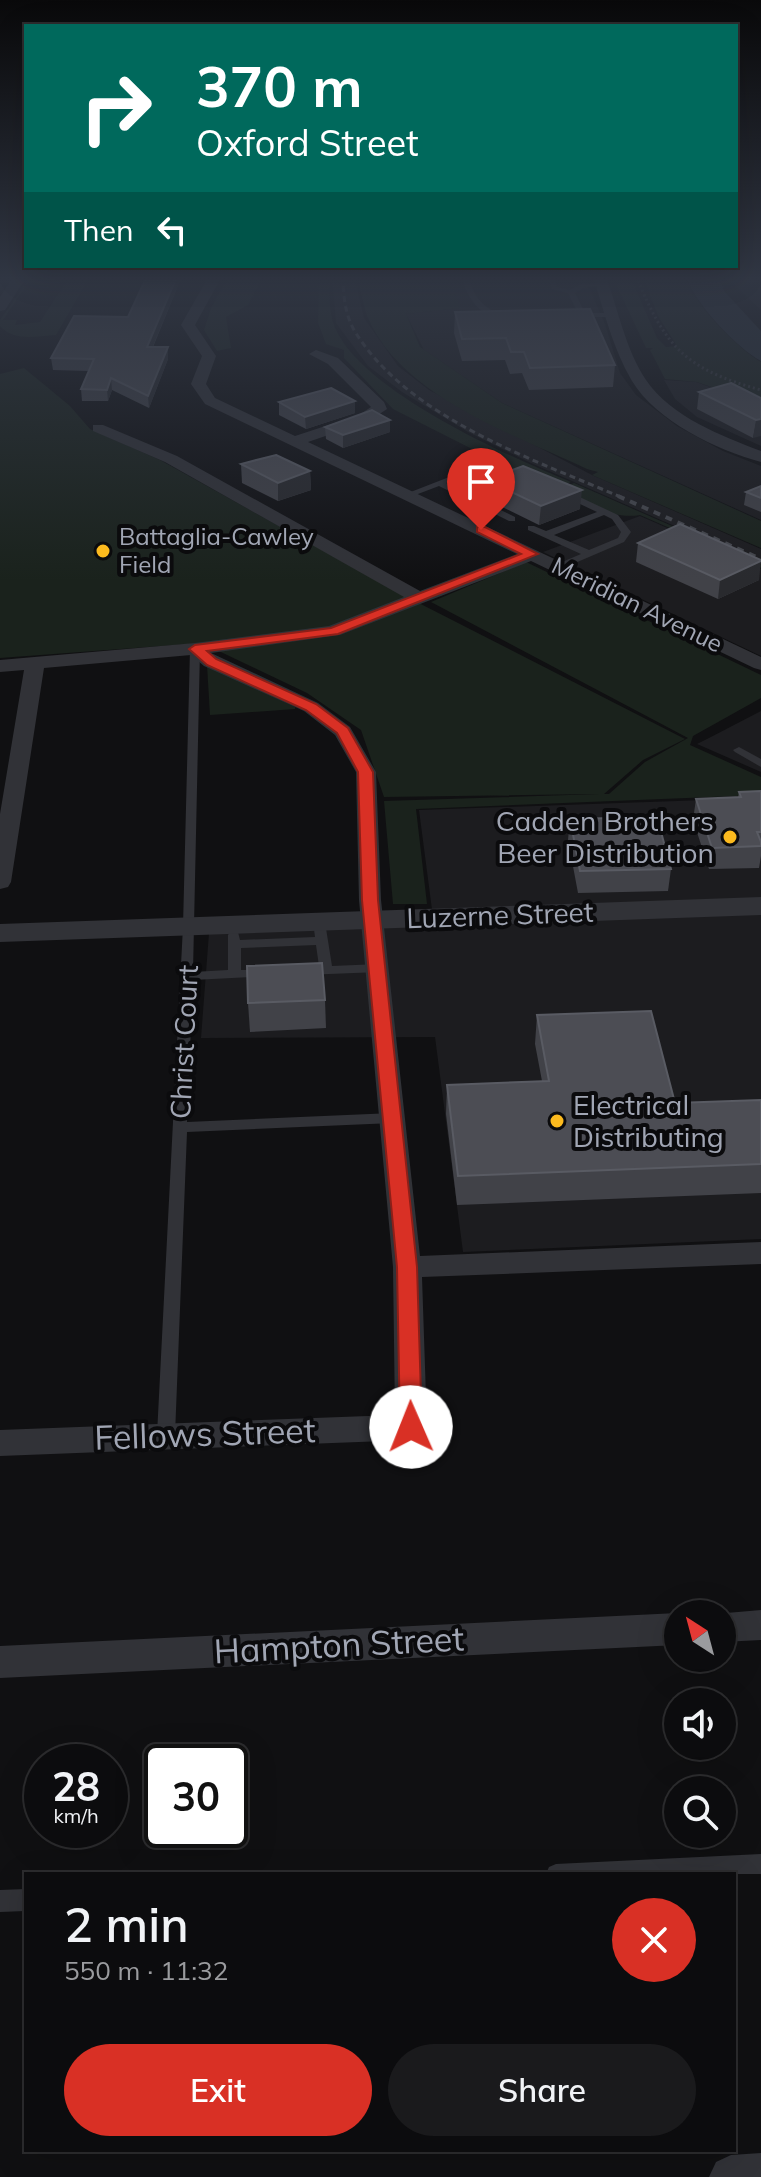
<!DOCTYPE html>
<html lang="en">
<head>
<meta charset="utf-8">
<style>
	:root { --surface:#0c0c0e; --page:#1a1a1c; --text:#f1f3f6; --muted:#9a9b9e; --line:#2c2c2e; --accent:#d93025 }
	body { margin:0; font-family:Mulish,sans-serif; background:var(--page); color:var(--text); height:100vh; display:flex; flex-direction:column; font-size:30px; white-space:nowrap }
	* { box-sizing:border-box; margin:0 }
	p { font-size:26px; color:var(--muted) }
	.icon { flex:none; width:44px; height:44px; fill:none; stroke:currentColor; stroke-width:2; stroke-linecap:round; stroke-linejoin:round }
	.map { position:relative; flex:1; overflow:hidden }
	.drawer { position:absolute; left:24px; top:1872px; width:712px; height:280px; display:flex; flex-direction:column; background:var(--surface); border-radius:0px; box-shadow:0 8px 32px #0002,0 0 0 2px var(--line) }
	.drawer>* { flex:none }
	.top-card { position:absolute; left:24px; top:24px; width:714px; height:244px; border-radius:0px; box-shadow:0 8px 32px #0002,0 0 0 2px var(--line); background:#00695c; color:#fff; overflow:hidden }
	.needle { width:52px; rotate:324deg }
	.fabs { position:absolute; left:664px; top:1600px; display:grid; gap:16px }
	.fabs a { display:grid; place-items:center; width:72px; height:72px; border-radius:50%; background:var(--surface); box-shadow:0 8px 32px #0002,0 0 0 2px var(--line); font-size:40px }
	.speed { position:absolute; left:24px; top:1744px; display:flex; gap:16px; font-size:40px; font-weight:700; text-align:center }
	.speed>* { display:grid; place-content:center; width:104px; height:104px; border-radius:50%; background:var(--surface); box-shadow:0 8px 32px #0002,0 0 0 2px var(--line); line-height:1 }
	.speed small { font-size:20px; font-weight:400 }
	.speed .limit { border:4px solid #111; border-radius:12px; background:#fff; color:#111 }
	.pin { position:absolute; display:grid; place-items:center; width:68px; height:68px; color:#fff; margin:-82px -34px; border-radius:50% 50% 50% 0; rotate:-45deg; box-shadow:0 0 8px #0007 }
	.pin .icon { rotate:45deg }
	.me { position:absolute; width:88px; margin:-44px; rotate:359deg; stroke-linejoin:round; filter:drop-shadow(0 0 6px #0008) }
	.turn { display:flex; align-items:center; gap:28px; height:168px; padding:0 40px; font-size:36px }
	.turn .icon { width:104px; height:104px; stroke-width:2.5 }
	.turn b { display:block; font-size:56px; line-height:68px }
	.then { display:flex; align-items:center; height:76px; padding:0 40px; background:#0003; gap:16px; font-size:30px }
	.round { display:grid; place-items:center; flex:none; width:84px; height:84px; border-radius:42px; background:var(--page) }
	.headline { display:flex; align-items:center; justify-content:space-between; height:136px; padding:0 40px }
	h1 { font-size:48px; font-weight:600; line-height:60px }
	.cta { display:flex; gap:16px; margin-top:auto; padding:16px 40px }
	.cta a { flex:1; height:92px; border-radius:48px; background:var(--accent); color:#fff; font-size:32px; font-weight:600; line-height:92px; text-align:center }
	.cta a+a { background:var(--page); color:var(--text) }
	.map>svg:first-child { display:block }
</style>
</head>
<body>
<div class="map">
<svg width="761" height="2177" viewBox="0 0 761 2177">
	<rect width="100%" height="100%" fill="#101012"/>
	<g fill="#1c1c1f">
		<path d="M332,276h22l10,42 34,48 31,24 163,85 169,74v15l-230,-101 -63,-31 -66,-40 -34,-26 -32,-43z"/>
		<path d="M449,276h135l21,48 15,49 16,22 41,31 46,25 38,15v54l-259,-117 -78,-53 -18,-36 53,-6z"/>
		<path d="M729,276h32v34l-31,-29z"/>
		<path d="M664,380l32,2 65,23v41l-64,-29 -22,-18z"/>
		<path d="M640,516l121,53v87l-218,-104z"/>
		<path d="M761,711v61l-64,-28 12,-6z"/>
		<path d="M761,798v441l-298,13 -28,-215 -234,1 8,-105 225,-8 -15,-115z"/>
	</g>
	<g fill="#1a221c" fill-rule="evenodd">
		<path d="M90,276l-34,59c-19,1 -42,7 -56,-9v-6l31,-43zM43,278l23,4 -26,40 -25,3 2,-5h-14l27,-40z"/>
		<path d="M229,276h34l-15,29 -22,12 5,31 -14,3 -13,-21 7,-22z"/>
		<path d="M319,276h11c-1,15 -1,36 4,49 24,65 176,132 237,157l-18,8 -160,-81 -49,-51v-8l-18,-6 -8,-21z"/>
		<path d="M357,276h92l11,32 -54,6 14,33 82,56 259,118v27l-169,-73 6,-3 -11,-3c-72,-34 -185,-72 -219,-151 -5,-12 -7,-28 -11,-42z"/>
		<path d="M643,276h42c8,27 52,72 76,86v42l-64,-22 -32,-3 -15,-29 3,-2h-7l-31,-66 18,1 24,55 9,9 11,-1 -19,-30z"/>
		<path d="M24,368l46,38 20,23 70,31 247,137 278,142 -42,21 -39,34h5l36,-32 43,-24 -257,-136 95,-40 235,113v23l-68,38 -3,9 71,32v18l-345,14 11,95h-34l-9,-103 215,-7 -215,3 -23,-67 -54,-37 -105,-50 -202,15v-284z"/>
		<path d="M574,483l187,82v3l-121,-53c-27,5 -61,-13 -86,-24z"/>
		<path d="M207,665l88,42v2l-85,6z"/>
	</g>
	<path fill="#262e36" d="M686,276h33l5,15 37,40v30c-24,-13 -67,-58 -75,-85z"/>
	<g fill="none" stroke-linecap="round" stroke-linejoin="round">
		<path stroke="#37393e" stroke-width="3" stroke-dasharray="2 3" stroke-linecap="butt" d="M636,276c30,72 49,93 125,114"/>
		<g fill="#313237" fill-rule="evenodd">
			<path d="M462,276h7c2,20 17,34 35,40v4c-22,-2 -39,-23 -42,-44z"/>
			<path d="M547,276h7l3,11 13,3 11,-6 22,-1v2l-20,3 -8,5 10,20h29l4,2 -4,2h-34l-12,-24 -16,-4z"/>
			<path d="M495,468l18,2 16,7 -4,3c-28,-9 -51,-7 -79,3l17,8 36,-13h6v4l-35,13 45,22v4h-6l-70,-35 -29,11 -7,-2 59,-23z"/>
			<path d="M563,492h6l49,23 13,17 -7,10 -63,27h-6v-4l26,-11 -53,-24v-4h6l12,5 51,-19 -34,-16zM604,515l8,4 9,13 -3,6 -29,12 -35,-15z"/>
			<path d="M195,646l5,3 -7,323 35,-2v-35l2,-3h8l2,8 75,-3 -2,-15 6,-4 6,4 7,44 47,-2 6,4 -6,4 -75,3 -5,-1 -1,-3 1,-3 20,-2 -3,-21 -75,3v22h31l1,3 -1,3 -79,4 -6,142 206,-9 7,5 -7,5 -206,9 -12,303 -3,5 -6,2 -6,-2 -3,-5 26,-509 7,-277z"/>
			<path d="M739,747l22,12v8l-26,-15 -2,-2z"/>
			<path d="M761,1854v20h-215l3,-7 7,-3z"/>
			<path d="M26,1889v22l-26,1v-22z"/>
		</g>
		<g fill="#313237" fill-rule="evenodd">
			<path d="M14,276h13l-22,34 -5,1v-14z"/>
			<path d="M209,276h13l-27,49 21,31 -10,28 9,14 80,38 64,-21 12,-8 -43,-43 -19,-10 7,-4 22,8 46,44 3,7 -18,12 -61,21 453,215v13l-7,-2 -223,-107 -191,74 -129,18 107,50 32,24 26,45 5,128 39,356 341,-14v22l-339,13 5,150 -5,9 -11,4 -411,16v-26l395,-15 -2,-148 -34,-367 -3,-128 -21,-37 -31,-24 -100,-45 -13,-11 -147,13 -33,214 -3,5 -8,2v-75l24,-144 -24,2v-12l195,-17 134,-17 75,-29 -239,-135 -72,-31v-6h10l74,31 243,135 97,-37 -312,-150 -14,-20 11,-28 -21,-31z"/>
			<path d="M593,276h13c12,34 20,74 40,104 25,37 76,56 115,71v11c-44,-12 -105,-41 -129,-81 -19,-32 -28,-70 -39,-105z"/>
			<path d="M761,1610v30l-39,2v-28h-7z"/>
			<path d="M678,1613v32l-678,33v-32z"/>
			<path d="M761,2153v24h-52l7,-15 15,-7z"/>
		</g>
		<path fill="#313237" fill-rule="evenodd" d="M761,897v18l-761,27v-18z"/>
		<path stroke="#46484e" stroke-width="3" stroke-dasharray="6 4" stroke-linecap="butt" d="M343,276c0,18 2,38 11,54 53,88 179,129 269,168"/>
		<path stroke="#46484e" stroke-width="4" stroke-dasharray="7 6" stroke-linecap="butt" d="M618,496l143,63"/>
	</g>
	<g fill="#414248">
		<path d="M147,276h35l-29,71 15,12 -19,49 -37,-18 -4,11h-26l-1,-12 8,-18 -36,-1 -2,-12 77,-41z"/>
		<path d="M455,312l160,53 -2,22 -84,3 -7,-17 -12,1 -5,-14 -43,1 -8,-28z"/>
		<path d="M699,392l62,6 -8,40 -56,-29z"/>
		<path d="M279,402l76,11 -49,16 -27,-14z"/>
		<path d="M325,427l65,5 -47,16 -17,-9z"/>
		<path d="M241,464l69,7 1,19 -33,11 -36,-18z"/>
		<path d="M486,480l94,29 -41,16 -53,-26z"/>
		<path d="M761,486v26l-17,-7 2,-13z"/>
		<path d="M638,543l121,37 -41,19 -82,-37z"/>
		<path d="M761,791v65l-2,12 -50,1 -16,-49 3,-21 42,-2 1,-5z"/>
		<path d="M570,819l101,50 -3,22 -90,2 -10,-53z"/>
		<path d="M325,1000l1,28 -76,4 -2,-29z"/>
		<path d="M537,1015l138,88 86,-3v93l-304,12 -11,-91 1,-29 95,-4 -7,-37z"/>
	</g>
	<g fill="#292a2e">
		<path d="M177,276h5l-34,82 -1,-11z"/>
		<path d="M168,347v12l-19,49 -1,-12z"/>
		<path d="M111,378l1,12 -4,11 -1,-11z"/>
		<path d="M355,401v12l-49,16 -1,-12z"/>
		<path d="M761,419v17l-8,2 3,-18z"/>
		<path d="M390,420v12l-47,16v-13z"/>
		<path d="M310,471l1,19 -33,11v-18z"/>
		<path d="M582,490l-2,19 -41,16 2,-19z"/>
		<path d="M761,561l-2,19 -41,19 2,-19z"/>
	</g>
	<g fill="#4c4d54" stroke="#595b63" stroke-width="2">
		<path d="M147,276h30l-30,71h21l-20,49 -37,-18 -4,12 -26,-1 13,-30 -43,-1 23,-42 54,1z"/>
		<path d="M590,309l25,56 -85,3 -6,-16h-13l-5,-14 -44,1 -7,-27z"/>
		<path d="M731,383l30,15v21l-5,1 -57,-28z"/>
		<path d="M331,388l24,13 -50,16 -26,-15z"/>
		<path d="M372,410l18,10 -47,15 -18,-8z"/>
		<path d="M276,455l34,16 -32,12 -37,-19z"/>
		<path d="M523,466l59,24 -41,16 -55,-26z"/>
		<path d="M761,486v12l-15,-6z"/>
		<path d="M680,524l81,36v1l-41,19 -82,-37z"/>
		<path d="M761,791v41h-4l4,10v4l-49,2 -16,-49 45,-2 -2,-5z"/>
		<path d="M657,817l14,52 -91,2 -10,-52z"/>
		<path d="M322,963l3,37 -77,3 -1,-37z"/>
		<path d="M651,1011l24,92 86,-3v64l-303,12 -11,-91 102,-4 -12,-66z"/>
	</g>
	<linearGradient id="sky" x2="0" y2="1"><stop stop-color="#09090a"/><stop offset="0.48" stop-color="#313744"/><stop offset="1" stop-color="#313744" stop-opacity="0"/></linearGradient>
	<rect width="761" height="581" fill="url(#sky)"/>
	<path fill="#d93025" stroke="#8d1f18" stroke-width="2" d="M477,527h8l53,27 -200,80 -131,17 9,8 100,45 32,24 25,44 5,128 39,367 5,160 -4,7 -7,2 -8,-2 -3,-7 -3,-160 -35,-367 -4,-128 -21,-39 -31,-23 -99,-45 -18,-16 6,-4 136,-17 190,-74 -44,-22z"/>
	<g fill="#fcba1e" stroke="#0b0b0d" stroke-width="3">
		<circle cx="103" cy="551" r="8"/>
		<circle cx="730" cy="837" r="8"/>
		<circle cx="557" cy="1121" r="8"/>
	</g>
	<g text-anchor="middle" stroke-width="8" stroke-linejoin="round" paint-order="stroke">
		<g font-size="24" fill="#a1a6b4" stroke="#0b0b0d" text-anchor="start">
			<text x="119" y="545">Battaglia-Cawley<tspan x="119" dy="28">Field</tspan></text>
		</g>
		<g font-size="24" fill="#a1a6b4" stroke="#0b0b0d">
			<text transform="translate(637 605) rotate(26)" y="8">Meridian Avenue</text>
		</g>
		<g font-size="28" fill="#a1a6b4" stroke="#0b0b0d" text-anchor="end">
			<text x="714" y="831">Cadden Brothers<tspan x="714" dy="32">Beer Distribution</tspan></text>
			<text x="573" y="1115" text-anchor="start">Electrical<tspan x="573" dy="32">Distributing</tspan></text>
		</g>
		<g font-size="28" fill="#a1a6b4" stroke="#0b0b0d">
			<text transform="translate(500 915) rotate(-2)" y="10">Luzerne Street</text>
			<text transform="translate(184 1042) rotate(-87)" y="10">Christ Court</text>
		</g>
		<g font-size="34" fill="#a1a6b4" stroke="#0b0b0d">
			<text transform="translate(205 1434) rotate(-2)" y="12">Fellows Street</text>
			<text transform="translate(339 1645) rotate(-3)" y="12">Hampton Street</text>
		</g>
	</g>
</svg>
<div class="fabs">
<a><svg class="needle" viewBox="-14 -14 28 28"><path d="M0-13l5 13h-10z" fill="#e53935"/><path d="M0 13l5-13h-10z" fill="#9a9b9e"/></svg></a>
<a><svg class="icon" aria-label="sound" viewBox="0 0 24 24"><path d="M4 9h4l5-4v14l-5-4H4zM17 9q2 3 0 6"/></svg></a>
<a><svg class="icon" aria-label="search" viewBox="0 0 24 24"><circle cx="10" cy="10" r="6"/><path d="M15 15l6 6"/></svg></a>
</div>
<div class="speed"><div>28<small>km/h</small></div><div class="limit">30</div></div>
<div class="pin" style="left:481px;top:530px;background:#d93025"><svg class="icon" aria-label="arrive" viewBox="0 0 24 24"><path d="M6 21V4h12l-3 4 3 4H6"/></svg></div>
<svg class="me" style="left:411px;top:1427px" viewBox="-20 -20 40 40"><circle r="19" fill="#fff"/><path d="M0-13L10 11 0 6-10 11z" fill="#d93025"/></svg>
<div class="top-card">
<div class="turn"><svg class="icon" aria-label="right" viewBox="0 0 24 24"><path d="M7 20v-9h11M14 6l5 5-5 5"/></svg><div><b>370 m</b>Oxford Street</div></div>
<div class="then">Then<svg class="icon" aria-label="left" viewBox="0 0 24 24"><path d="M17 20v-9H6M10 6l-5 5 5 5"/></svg></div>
</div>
<section class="drawer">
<div class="headline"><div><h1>2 min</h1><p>550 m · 11:32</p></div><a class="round" style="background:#d93025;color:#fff"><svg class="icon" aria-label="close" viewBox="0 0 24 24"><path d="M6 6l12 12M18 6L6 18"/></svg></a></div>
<div class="cta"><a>Exit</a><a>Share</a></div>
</section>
</div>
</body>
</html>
